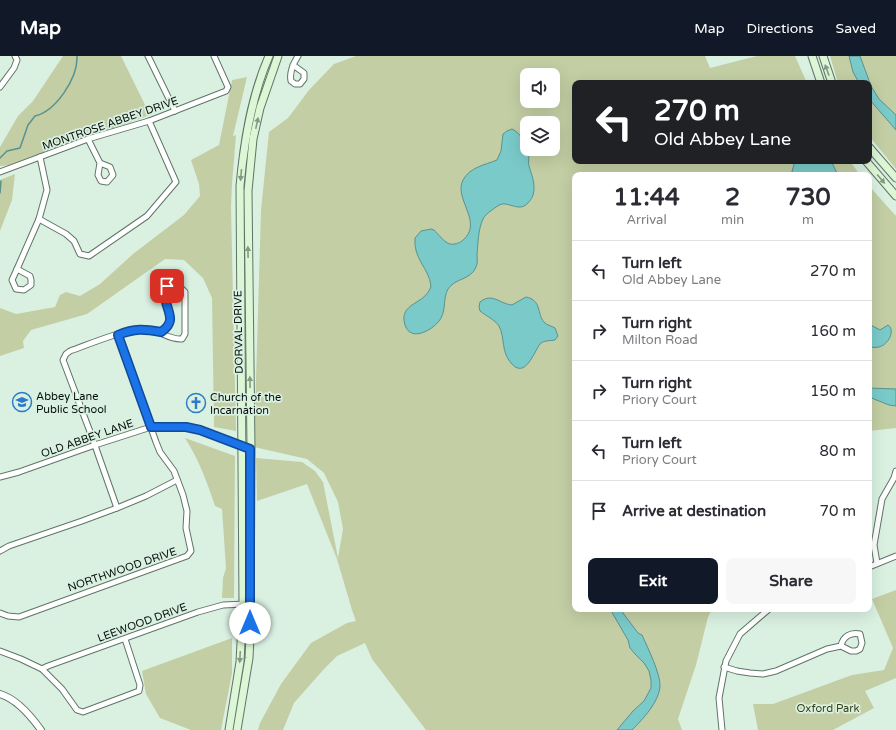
<!DOCTYPE html>
<html lang="en">
<head>
<meta charset="utf-8">
<style>
	:root { --surface:#fff; --page:#f7f7f7; --text:#2b2b33; --muted:#7c7c81; --line:#e1e1e2; --accent:#111827 }
	body { margin:0; font-family:"Varela Round",sans-serif; background:var(--page); color:var(--text); height:100vh; display:flex; flex-direction:column; font-size:15px; white-space:nowrap }
	* { box-sizing:border-box; margin:0 }
	p { font-size:13px; color:var(--muted) }
	.icon { flex:none; width:22px; height:22px; fill:none; stroke:currentColor; stroke-width:2; stroke-linecap:round; stroke-linejoin:round }
	.map { position:relative; flex:1; overflow:hidden }
	.panel { position:absolute; left:572px; top:116px; width:300px; height:440px; display:flex; flex-direction:column; background:var(--surface); border-radius:8px; box-shadow:0 4px 16px #0002 }
	.panel>* { flex:none }
	.hud { position:absolute; left:572px; top:24px; width:300px; height:84px; border-radius:8px; box-shadow:0 4px 16px #0002; background:#202124; color:#fff; overflow:hidden }
	.buttons { position:absolute; left:520px; top:12px; display:grid; gap:8px }
	.buttons a { display:grid; place-items:center; width:40px; height:40px; border-radius:8px; background:var(--surface); box-shadow:0 4px 16px #0002; font-size:20px }
	.pin { position:absolute; display:grid; place-items:center; width:34px; height:34px; color:#fff; margin:-17px; border-radius:8px; box-shadow:0 2px 6px #0006 }
	.me { position:absolute; width:44px; margin:-22px; rotate:0deg; stroke-linejoin:round; filter:drop-shadow(0 0 3px #0008) }
	.turn { display:flex; align-items:center; gap:14px; height:84px; padding:0 16px; font-size:18px }
	.turn .icon { width:52px; height:52px; stroke-width:2.5 }
	.turn b { display:block; font-size:28px; line-height:34px }
	.eta { display:flex; justify-content:space-evenly; align-items:center; height:68px; text-align:center }
	.eta b { font-size:24px; font-weight:800; line-height:28px }
	.button { display:flex; gap:8px; margin-top:auto; padding:8px 16px }
	.button a { flex:1; height:46px; border-radius:8px; background:var(--accent); color:#fff; font-size:16px; font-weight:800; line-height:46px; text-align:center }
	.button a+a { background:var(--page); color:var(--text) }
	ul { padding:0; list-style:none }
	li { display:flex; align-items:center; gap:12px; height:60px; padding:0 16px; border-top:1px solid var(--line) }
	li div { flex:1 }
	li b { display:block; font-size:15px }
	li em { font-style:normal }
	header { display:flex; align-items:center; gap:24px; box-sizing:border-box; height:56px; padding:0 20px; background:var(--accent); color:#fff }
	header strong { font-size:19px }
	nav { display:flex; gap:22px; margin-inline-start:auto; font-size:14px }
	.map>svg:first-child { display:block }
</style>
</head>
<body>
<header>
<strong>Map</strong>
<nav><a>Map</a><a>Directions</a><a>Saved</a></nav>
</header>
<div class="map">
<svg width="896" height="674" viewBox="0 0 896 674">
	<rect width="100%" height="100%" fill="#daf1e2"/>
	<g fill="#c3cea4" fill-rule="evenodd">
		<path d="M63,0h58l29,59 -139,50 -11,1v-19l18,-31 15,-15z"/>
		<path d="M356,0h349l5,12 47,-12h38l12,27h-232v78h275l10,14h-285v434h137l-4,8 -12,48 -18,54 4,11h-256l-54,-71 -7,-16 -28,13 -13,13 -30,34 -11,27h-25l2,-7 21,-39 30,-41 36,-20 9,-2 -4,-11 -15,-51 -30,-75 -50,17 -1,-43 46,4 13,9 8,11 15,76 5,-29 -5,-27 -14,-29 -17,-14 -53,-12 7,-237 8,-78 19,-14 21,-28 25,-26zM527,19h26v26h-26zM527,67h26v26h-26z"/>
		<path d="M830,0h66v113l-27,-33v-53h-31z"/>
		<path d="M247,21l-14,59 3,-1 -4,49 -1,23 5,224 -22,-4 -2,-129 -9,-20 -19,-18 -19,-1 -78,55 -56,16 -8,11 1,7 -24,8v-48l16,6 39,-7 5,-12 6,-3 14,4 20,-12 33,-30 51,-39 16,-19 -1,-12 -8,-24 28,-15 13,-65z"/>
		<path d="M15,118l-3,26 -12,31v-51z"/>
		<path d="M869,130l27,30v212l-27,3z"/>
		<path d="M185,382l50,18 -1,142h-12l1,-20 3,-10 -4,-59 -7,-3c-8,-24 -16,-46 -30,-68z"/>
		<path d="M896,534v88l-31,13 9,17 -41,22h-75l-5,-26h20l79,-29 32,-5 9,-22 -21,-49z"/>
		<path d="M232,582v35l-11,57h-30l-31,-12 -14,-24 -4,-23z"/>
	</g>
	<g fill="#7acaca" stroke="#589290">
		<path d="M849,0h11l11,30 8,13 17,16v15l-27,-31v-16h-10l-6,-11z"/>
		<path d="M512,73c9,4 15,16 17,25 0,4 -1,8 0,12 3,10 7,19 4,29 -1,3 -3,6 -5,8 -8,9 -17,0 -26,1 -4,1 -7,4 -10,6 -4,3 -7,5 -9,9 -5,11 -5,24 -6,36 0,4 1,8 -1,12 -5,13 -21,11 -28,22 -5,9 -2,20 -7,29 -5,10 -30,26 -36,7 -7,-23 21,-20 26,-39 -2,-18 -18,-27 -16,-48l6,-7 10,-2 3,1c4,4 11,13 16,14 4,1 9,-1 12,-3 23,-18 -9,-42 1,-61 7,-13 22,-15 34,-20l4,-9 2,-17 4,-3z"/>
		<path d="M795,105h36l7,14h-47z"/>
		<path d="M526,241c16,3 11,18 18,25 2,3 8,4 11,6l3,8 -3,4c-5,1 -11,0 -15,4 -6,8 -15,36 -29,19 -10,-11 -6,-26 -12,-37 -5,-7 -13,-10 -19,-15l-1,-4 1,-5c12,-10 20,2 32,3z"/>
		<path d="M869,268l11,6 8,-5c8,5 0,20 -9,22 -3,1 -7,0 -10,0z"/>
		<path d="M869,332l27,1v17l-7,-1 -20,-8z"/>
		<path d="M610,553h10l18,24 4,2c5,11 19,40 18,51 -1,16 -17,33 -28,44h-15l16,-19 11,-10 7,-13v-8l-2,-9 -5,-8 -9,-9 -5,-6 -2,-8z"/>
	</g>
	<g fill="none" stroke-linecap="round" stroke-linejoin="round">
		<g stroke="#589290" stroke-width="1.5">
			<path d="M0,102l7,-7 13,-3 8,-23 7,-9c21,-5 43,-38 42,-60"/>
			<path d="M0,137l1,-12"/>
		</g>
		<g stroke="#5f7467" stroke-width="7">
			<g id="minor">
				<path d="M148,0l27,55"/>
				<path d="M293,9l11,8v6l-4,5h-5l-4,-3c-2,-9 2,-17 7,-25"/>
				<path d="M0,31l14,-19 3,-8 -2,-4"/>
				<path d="M88,83l12,24 -2,12 3,6 6,1 6,-7 -3,-8 -10,-4"/>
				<path d="M0,116l88,-33 61,-18 77,-30 2,-4 -14,-31"/>
				<path d="M39,163l27,15 8,7 6,13 9,2 58,-40 29,-34 -27,-61"/>
				<path d="M17,213l22,-50 8,-29 -7,-33"/>
				<path d="M17,213l13,7 1,4v5l-7,5 -8,-1 -4,-9z"/>
				<path d="M0,421l19,-5 76,-27 56,-18h35l14,3 51,19"/>
				<path d="M117,452l29,-12 31,-16"/>
				<path d="M0,495l9,-5 73,-25 35,-13 -25,-71 -29,-77 3,-6 4,-3c20,-7 57,-23 76,-22 13,1 23,11 36,10l3,-5v-42l-6,-6 -6,-2 -6,2c-8,20 15,32 -6,46"/>
				<path d="M877,507l-3,-18 8,-46 12,-21 2,-7"/>
				<path d="M869,511l27,-11"/>
				<path d="M0,557l8,3 11,1 168,-61 4,-5 -5,-23 1,-17 -4,-16 -9,-24 -14,-19 -4,-10 -38,-107"/>
				<path d="M0,595l21,8 21,10 20,20 15,21 6,2 56,-21 1,-6 -15,-46"/>
				<path d="M724,611l13,4 13,2 13,1 13,-3 51,-22 14,-3 10,5h5l4,-2 2,-6 -2,-9c-9,-2 -17,2 -19,12"/>
				<path d="M42,613l6,-3 150,-54 25,-7 23,-1"/>
				<path d="M722,674l-3,-32 7,-37 14,-27 29,-25"/>
			</g>
		</g>
		<g stroke="#5f7467" stroke-width="8">
			<path id="tertiary" d="M0,638c17,5 31,22 41,36"/>
		</g>
		<g stroke="#5f7467" stroke-width="9">
			<g id="secondary">
				<path d="M812,0l9,27"/>
				<path d="M823,0l9,27"/>
				<path d="M869,91l27,31"/>
				<path d="M866,105l30,35"/>
				<path d="M229,674l11,-68 3,-58 -3,-418c4,-44 11,-89 29,-130"/>
				<path d="M237,674l12,-72 1,-22 1,-187 -3,-258 5,-52 7,-31 18,-52"/>
			</g>
		</g>
		<use href="#minor" stroke="#fff" stroke-width="5"/>
		<use href="#tertiary" stroke="#fff" stroke-width="6"/>
		<use href="#secondary" stroke="#ddf6d5" stroke-width="7"/>
	</g>
	<defs><path id="oneway-solid" d="M-6-.8H1V-3.2L6.5 0L1 3.2V.8H-6Z"/></defs>
	<g fill="#879984">
		<use href="#oneway-solid" transform="translate(827 14) rotate(-110)"/>
		<use href="#oneway-solid" transform="translate(257 67) rotate(-78)"/>
		<use href="#oneway-solid" transform="translate(241 119) rotate(95)"/>
		<use href="#oneway-solid" transform="translate(881 123) rotate(50)"/>
		<use href="#oneway-solid" transform="translate(248 196) rotate(-91)"/>
		<use href="#oneway-solid" transform="translate(250 326) rotate(-91)"/>
		<use href="#oneway-solid" transform="translate(240 601) rotate(93)"/>
	</g>
	<g fill="none" stroke-linecap="round" stroke-linejoin="round">
		<g stroke="#114b97" stroke-width="10">
			<path id="route" d="M167,230c-8,21 15,32 -6,46 -17,-3 -26,-4 -43,3l33,92h35l14,3 50,19v174"/>
		</g>
		<use href="#route" stroke="#1a73e8" stroke-width="7"/>
	</g>
	<defs>
		<g id="school-ring" transform="scale(1)"><circle r="9.5" fill="#daf1e2" stroke="#2c7ac9" stroke-width="1.5"/><path d="M0-5L7-2L0 1L-7-2ZM-4 1L0 2.5L4 1V4Q0 6-4 4Z" fill="#2c7ac9"/></g>
		<g id="church-ring" transform="scale(1)"><circle r="9.5" fill="#daf1e2" stroke="#2c7ac9" stroke-width="1.5"/><path d="M-1.2-6h2.4v3.5h3.3v2.4h-3.3V6h-2.4V-.1h-3.3v-2.4h3.3Z" fill="#2c7ac9"/></g>
	</defs>
	<g fill-rule="evenodd">
		<use href="#school-ring" x="22" y="346"/>
		<use href="#church-ring" x="196" y="347"/>
	</g>
	<g text-anchor="middle" stroke-width="3.5" stroke-linejoin="round" paint-order="stroke">
		<g font-size="11" fill="#070e0a" stroke="#daf1e2">
			<text transform="translate(110 67) rotate(-19)" y="4">MONTROSE ABBEY DRIVE</text>
			<text transform="translate(238 276) rotate(-91)" y="4">DORVAL DRIVE</text>
			<text transform="translate(87 382) rotate(-19)" y="4">OLD ABBEY LANE</text>
			<text transform="translate(122 513) rotate(-19)" y="4">NORTHWOOD DRIVE</text>
			<text transform="translate(142 566) rotate(-20)" y="4">LEEWOOD DRIVE</text>
		</g>
		<g font-size="11" fill="#070e0a" stroke="#daf1e2" text-anchor="start">
			<text x="36" y="344">Abbey Lane<tspan x="36" dy="13">Public School</tspan></text>
			<text x="210" y="345">Church of the<tspan x="210" dy="13">Incarnation</tspan></text>
		</g>
		<g font-size="11" fill="#363f14" stroke="#daf1e2">
			<text x="828" y="656">Oxford Park</text>
		</g>
	</g>
</svg>
<div class="buttons">
<a><svg class="icon" aria-label="sound" viewBox="0 0 24 24"><path d="M4 9h4l5-4v14l-5-4H4zM17 9q2 3 0 6"/></svg></a>
<a><svg class="icon" aria-label="layers" viewBox="0 0 24 24"><path d="M12 4l9 5-9 5-9-5zM3 14l9 5 9-5"/></svg></a>
</div>
<div class="pin" style="left:167px;top:230px;background:#d93025"><svg class="icon" aria-label="arrive" viewBox="0 0 24 24"><path d="M6 21V4h12l-3 4 3 4H6"/></svg></div>
<svg class="me" style="left:250px;top:567px" viewBox="-20 -20 40 40"><circle r="19" fill="#fff"/><path d="M0-13L10 11 0 6-10 11z" fill="#1a73e8"/></svg>
<div class="hud">
<div class="turn"><svg class="icon" aria-label="left" viewBox="0 0 24 24"><path d="M17 20v-9H6M10 6l-5 5 5 5"/></svg><div><b>270 m</b>Old Abbey Lane</div></div>
</div>
<section class="panel">
<div class="eta">
<div><b>11:44</b><p>Arrival</p></div>
<div><b>2</b><p>min</p></div>
<div><b>730</b><p>m</p></div>
</div>
<ul>
<li><svg class="icon" aria-label="left" viewBox="0 0 24 24"><path d="M17 20v-9H6M10 6l-5 5 5 5"/></svg><div><b>Turn left</b><p>Old Abbey Lane</p></div><em>270 m</em></li>
<li><svg class="icon" aria-label="right" viewBox="0 0 24 24"><path d="M7 20v-9h11M14 6l5 5-5 5"/></svg><div><b>Turn right</b><p>Milton Road</p></div><em>160 m</em></li>
<li><svg class="icon" aria-label="right" viewBox="0 0 24 24"><path d="M7 20v-9h11M14 6l5 5-5 5"/></svg><div><b>Turn right</b><p>Priory Court</p></div><em>150 m</em></li>
<li><svg class="icon" aria-label="left" viewBox="0 0 24 24"><path d="M17 20v-9H6M10 6l-5 5 5 5"/></svg><div><b>Turn left</b><p>Priory Court</p></div><em>80 m</em></li>
<li><svg class="icon" aria-label="arrive" viewBox="0 0 24 24"><path d="M6 21V4h12l-3 4 3 4H6"/></svg><div><b>Arrive at destination</b></div><em>70 m</em></li>
</ul>
<div class="button"><a>Exit</a><a>Share</a></div>
</section>
</div>
</body>
</html>
